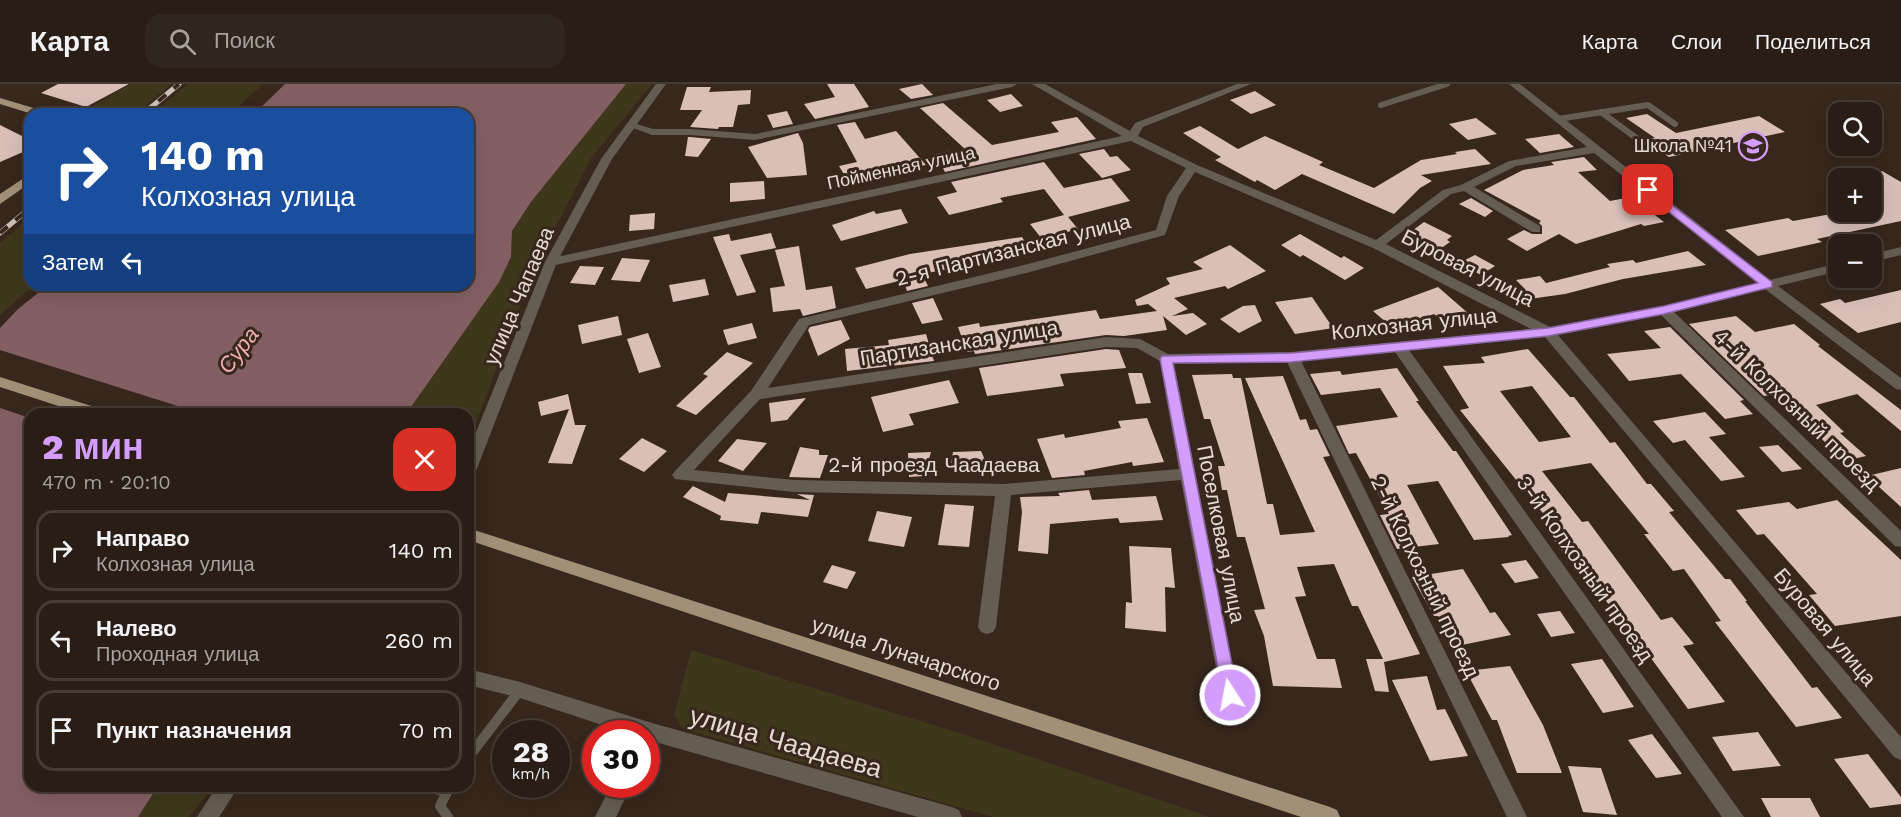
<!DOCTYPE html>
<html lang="ru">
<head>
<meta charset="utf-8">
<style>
	:root { --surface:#291d15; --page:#31261e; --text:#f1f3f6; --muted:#a5a2a0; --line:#453b34; --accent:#d49cfb }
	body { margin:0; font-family:"Work Sans",sans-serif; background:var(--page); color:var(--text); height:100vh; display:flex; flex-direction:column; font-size:22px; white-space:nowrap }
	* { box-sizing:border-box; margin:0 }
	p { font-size:20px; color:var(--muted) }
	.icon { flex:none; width:33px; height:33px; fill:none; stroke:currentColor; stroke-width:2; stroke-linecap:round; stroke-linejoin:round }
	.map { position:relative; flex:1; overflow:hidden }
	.drawer { position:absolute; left:24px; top:324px; width:450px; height:384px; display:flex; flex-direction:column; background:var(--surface); border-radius:18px; box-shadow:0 6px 24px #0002,0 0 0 2px var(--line) }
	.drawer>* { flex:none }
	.top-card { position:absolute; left:24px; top:24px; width:450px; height:183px; border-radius:18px; box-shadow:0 6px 24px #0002,0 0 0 2px var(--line); background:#1a4fa0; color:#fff; overflow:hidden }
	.buttons { position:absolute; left:1828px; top:18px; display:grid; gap:12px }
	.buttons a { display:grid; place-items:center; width:54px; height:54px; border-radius:12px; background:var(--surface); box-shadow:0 6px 24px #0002,0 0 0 2px var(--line); font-size:30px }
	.speed { position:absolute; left:492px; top:636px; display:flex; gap:12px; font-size:30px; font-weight:700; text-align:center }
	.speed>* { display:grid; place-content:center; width:78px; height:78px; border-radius:50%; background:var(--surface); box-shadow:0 6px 24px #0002,0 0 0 2px var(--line); line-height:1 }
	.speed small { font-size:15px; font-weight:400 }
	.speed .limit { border:9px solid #d22; background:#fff; color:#111 }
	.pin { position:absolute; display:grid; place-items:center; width:51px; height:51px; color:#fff; margin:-26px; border-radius:12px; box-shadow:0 3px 9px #0006 }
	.me { position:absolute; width:66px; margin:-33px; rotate:349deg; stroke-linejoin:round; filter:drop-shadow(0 0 4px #0008) }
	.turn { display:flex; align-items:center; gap:21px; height:126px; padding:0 18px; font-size:27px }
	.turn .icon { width:78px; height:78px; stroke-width:2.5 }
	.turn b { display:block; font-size:42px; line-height:51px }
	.then { display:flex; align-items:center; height:57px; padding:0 18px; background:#0003; gap:12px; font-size:22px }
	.round { display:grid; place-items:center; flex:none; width:63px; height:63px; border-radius:18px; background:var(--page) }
	.headline { display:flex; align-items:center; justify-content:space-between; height:102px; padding:0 18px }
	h1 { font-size:36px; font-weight:800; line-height:45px; color:var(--accent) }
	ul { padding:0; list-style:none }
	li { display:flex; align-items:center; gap:18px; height:81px; margin:0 12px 9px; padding:0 6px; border:3px solid var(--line); border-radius:18px }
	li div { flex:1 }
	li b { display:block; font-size:22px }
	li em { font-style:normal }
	header { display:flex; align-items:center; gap:36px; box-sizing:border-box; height:84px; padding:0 30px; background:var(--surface); border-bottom:2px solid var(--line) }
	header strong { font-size:28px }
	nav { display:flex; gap:33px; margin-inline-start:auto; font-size:21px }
	.search { width:420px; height:54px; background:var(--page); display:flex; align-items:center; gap:15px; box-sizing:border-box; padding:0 21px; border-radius:18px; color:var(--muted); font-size:22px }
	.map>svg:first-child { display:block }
</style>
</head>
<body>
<header>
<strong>Карта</strong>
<div class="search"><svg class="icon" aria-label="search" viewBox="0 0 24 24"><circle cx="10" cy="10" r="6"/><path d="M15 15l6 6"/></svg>Поиск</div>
<nav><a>Карта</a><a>Слои</a><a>Поделиться</a></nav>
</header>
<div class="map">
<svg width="1901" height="733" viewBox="0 0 1901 733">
	<rect width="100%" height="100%" fill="#37271c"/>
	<g fill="#3f371b">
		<path d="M131,0h41l-36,30h-41l-6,-6z"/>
		<path d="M188,0h75l-33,30h-78z"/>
		<path d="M626,0h26l-60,73 -57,110 -67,177v-30h-62l105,-157 1,-26 19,-29z"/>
		<path d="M30,133v68h4l-34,30v-72z"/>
		<path d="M691,566l281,87 238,80h-217l-310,-88 -9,-13z"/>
		<path d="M158,702h56l-25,31h-51z"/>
	</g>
	<path fill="#835f63" d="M285,0h341l-95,118 -19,29 -1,26 -12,25 -93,132h-376v372h128l-20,31h-138v-489l18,-19 30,-24h420v-171h-214z"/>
	<path fill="#37271c" d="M0,266l203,64h-173v4l-30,-10z"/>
	<g fill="#dabfb9" fill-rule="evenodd">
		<path d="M58,0h71l-43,23 -45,-14z"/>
		<path d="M827,0h27l15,23 -54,12 -11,-15 31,-7z"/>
		<path d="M922,0l11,11 -22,4 -12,-10z"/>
		<path d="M687,3h24l-2,5 42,-2 -1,14 -12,1 -5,22h-14l-1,2 -28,-2 12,-17h-22z"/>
		<path d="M1255,7l21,14 -25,9 -21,-14z"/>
		<path d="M1011,10l12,12 -23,6 -13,-12z"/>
		<path d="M943,19l49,42 67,-13 -8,-10 26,-5 19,22 -151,33 -9,-18 29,-5 -45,-41z"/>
		<path d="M787,27l6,13 -20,4 -6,-13z"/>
		<path d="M1647,30l29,19 83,-17 26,16 -116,25 -24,-17 10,-2 -29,-20z"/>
		<path d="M1476,34l21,16 -29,6 -19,-16z"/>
		<path d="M855,38l10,17 31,-8 30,34 -78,16 -9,-15 18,-4 -20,-37z"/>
		<path d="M0,41l30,15v9l-30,13z"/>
		<path d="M1200,42l38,23 27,-13 58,26 -4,3 55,23 47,-28 36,-6 -2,-2 20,-3 16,15 -70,11 11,6 -12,7 -26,26 -92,-40 -27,16 -18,-10 -2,2 -40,-22 6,-3 -38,-24z"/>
		<path d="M798,49l5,10 4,32 -40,3 -19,-31z"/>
		<path d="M1559,50l15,13 -34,6 -15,-14z"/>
		<path d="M688,53h2l21,2 -13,18 -13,-1z"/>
		<path d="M1104,65l6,8 7,-1 14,14 -29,8 -23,-24z"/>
		<path d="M1584,73l13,13 -19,2 32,29 21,-4 33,25 -20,4 -3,-2 -65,20 -17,-10 -32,17 -20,-12 17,-9 8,4h10v-8l-3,-3 2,-2 -57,-31 39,-20 31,-5 -3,-3z"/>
		<path d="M1044,78l20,26 47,-10 19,23 -62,16 10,12 -36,10 -12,-15 34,-9 -20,-26 -44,9 3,4 -54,13 -12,-18 20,-5 -6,-10z"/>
		<path d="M1882,87l19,11v39l-84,18 5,3 -64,14 -33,-26 63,-12 5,3 49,-9h30v-38z"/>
		<path d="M764,97l1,18 -35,3v-19z"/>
		<path d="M1471,114l22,13 -8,6 -26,-13z"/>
		<path d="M901,125l7,14 -67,18 -9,-16 42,-14 2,3z"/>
		<path d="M655,129l-1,16 -25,2 1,-16z"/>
		<path d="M1424,138l28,14 -5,4 3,2 -13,9h-4l-28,-15z"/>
		<path d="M771,149l5,15 -36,7 16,37 -19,4 -24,-59 16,-3 2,7z"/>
		<path d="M1300,150l41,24 3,-2 20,12 -19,12 -42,-25 -3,2 -19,-12z"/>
		<path d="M1022,153l10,16 -110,21 6,12 -21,5 -4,-11 -37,9 -11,-21 55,-14z"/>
		<path d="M1230,161l36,26 -38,18 -3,-3 -51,12 14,11 -16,7 21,-3 14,11 -21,11 -23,-19 4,14 -43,6 -18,-1 -131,19 -1,-3 -7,1 -9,-25 21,-4 1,4 116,-17 4,9 57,-8 -9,-7 -11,2 -2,-6 35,-16 -4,-6 37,-9 -10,-7z"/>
		<path d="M799,162l7,44 26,-4 4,22 -33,8 -3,-7 -27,3 -3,-24 15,-2 -10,-36z"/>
		<path d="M1688,167l18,14 -83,14 -58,15 -43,6 -2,-10 5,-1 -9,-9 24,-4 6,7 64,-16 -3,-3 26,-4 3,3z"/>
		<path d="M1475,171l20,11 -14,9 -22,-12z"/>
		<path d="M622,174l28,2 -10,22 -29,-2z"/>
		<path d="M580,182l24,1 -9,18 -25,-2z"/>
		<path d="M705,195l4,16 -36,7 -4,-17z"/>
		<path d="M1438,203l31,27 -24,8 -11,-8 -34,13 -5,-7 -7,4 -15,-13z"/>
		<path d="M1901,206v32l-43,11 -38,-29 20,-5 5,4z"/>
		<path d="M1312,213l21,31 -38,6 -20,-32z"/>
		<path d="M933,214l10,22 -21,4 -10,-21z"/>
		<path d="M1255,221l7,16 -23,12 -19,-14 23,-13z"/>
		<path d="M618,232l4,19 -40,9 -4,-19z"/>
		<path d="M1736,232l19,16 39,-8 26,21 -2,1 83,64v21l-44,-37 -41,11 28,27 -4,1 26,23 -21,5 -71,-67 -10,2 -75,-72z"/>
		<path d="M841,236l9,19 -32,17 -10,-26 2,-3z"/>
		<path d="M752,239l5,15 -29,7 -5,-15z"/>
		<path d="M1670,243l74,73 -4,1 13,13 -28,5 -44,-45 -52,7 -22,-27 54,-6 -17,-17z"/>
		<path d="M648,249l13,34 -22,6 -12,-34z"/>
		<path d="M926,250l8,27 -87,10 -2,-22 44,-4 -1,-5z"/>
		<path d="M1106,265l13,1 7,18 -66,6 4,12 -77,10 -8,-28z"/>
		<path d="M1528,265l42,48h4l36,46 5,-1 32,42h4l23,27 -5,1 56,67h5l17,22h-2l67,87 5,-1 25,31 -46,9 -81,-105 6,-1 -37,-52 -11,2 -29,-37h5l-58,-71 -49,8 40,51 6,-1 73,99 11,-3 22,27 -11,2 42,56 -37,7 -40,-55 -2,1 -19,-24 -50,-72 -8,2 -23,-32 8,-2 -94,-117 9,-2 -26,-42 42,-3 -4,-6zM1532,302l39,51 -32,5 -39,-51z"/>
		<path d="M727,268l26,11 -57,52 -20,-9 32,-30 -5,-2z"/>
		<path d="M1397,284l22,33h-3l37,50h3l56,84 -4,1 1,1 -35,3 -36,-59 -31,4 32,59 -42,5 -17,-34 9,-1 -33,-61 -7,1 -13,-28 62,-9 -18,-29 -59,7 -11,-21 30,-3 2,4z"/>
		<path d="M1128,289h14l9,30 -15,1z"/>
		<path d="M1232,290l1,4h8l26,126h6l7,31 35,-3 -70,-154 38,-2 17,44 6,-1 4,11 7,-1 13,27 -7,1 97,197 -36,8 5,30 -14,-1 -9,-32h17l-25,-53h-6l-18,-42 -37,3 9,29 -11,1 22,62h18l7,29 -69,-2 -9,-50 -10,-26 11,-1 -20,-72h-8l-10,-47h-5l-4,-24h7l-15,-47h-6l-12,-44z"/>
		<path d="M949,296l10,23 -50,11 5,11 -31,7 -12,-35z"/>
		<path d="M568,310l7,31h11l-14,39 -24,-1 21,-54 -28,7 -3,-14z"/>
		<path d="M806,314l-19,22 -16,2 -2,-19z"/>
		<path d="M1705,328l21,22 -17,3 36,40 -24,4 -36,-41 -12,3 -20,-22z"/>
		<path d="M1147,334l17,44 -31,4 -1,-4 -48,9 1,4 -33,3 -15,-39 27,-5 1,4 56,-10 -3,-7z"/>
		<path d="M642,354l25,13 -23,21 -25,-13z"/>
		<path d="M737,355l30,4 -24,28 -25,-10z"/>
		<path d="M1778,361l24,24 -20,3 -23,-25z"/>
		<path d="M800,363l19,3v5h9l-8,23 -31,-1z"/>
		<path d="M981,367l9,20 -40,-1 3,-18z"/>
		<path d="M931,368l-7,24 -15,1 -1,-24z"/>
		<path d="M1901,384v39l-34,-31z"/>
		<path d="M693,402l32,16 3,-9 82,7 -13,-6 17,1 -6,22 -47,-5 -3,12 -38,-4 1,-4 -38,-19z"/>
		<path d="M1089,406l3,10 64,-4 7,24 -43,3 -2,-5 -68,6 -2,30 -30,-3 4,-39 -2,-15 40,-1 -2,-3z"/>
		<path d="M1837,416l64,60v56l-66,10 -26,-31 8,-1 -53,-60 -7,1 -21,-25 53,-8 8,7z"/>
		<path d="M945,420l29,2 -5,41 -31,-2z"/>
		<path d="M877,427l35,6 -8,30 -36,-6z"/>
		<path d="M1129,462l42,2 4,40 -10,-1 1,45 -41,-4 1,-26 6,1z"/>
		<path d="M1526,476l13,18 -24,5 -14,-19z"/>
		<path d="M832,481l24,7 -9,17 -24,-7z"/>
		<path d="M1463,485l27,44 5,-1 16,23 -54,11 -19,-30h-4l-22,-39z"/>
		<path d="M1560,527l15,22 -24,4 -14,-23z"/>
		<path d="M1602,575l32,48 -31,6 -32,-49z"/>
		<path d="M1510,582l33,59 19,48h-45l-20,-53h-5l-26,-49z"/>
		<path d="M1427,592l10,34 8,-1 23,47 -38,5 -38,-81z"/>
		<path d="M1758,648l23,34 -48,5 -21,-34z"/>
		<path d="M1652,650l30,40 -26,4 -28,-38z"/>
		<path d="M1868,670l33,43v7l-31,4 -36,-49z"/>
		<path d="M1568,682l33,2 16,47 -34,-3z"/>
		<path d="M1761,714h49l10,19h-49z"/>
	</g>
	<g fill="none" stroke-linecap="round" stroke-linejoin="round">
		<g stroke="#665d52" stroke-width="6">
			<path d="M1381,21l66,-21"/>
			<path d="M1601,28l38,28"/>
			<path d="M1558,35l90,-14 27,19"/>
		</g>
		<g stroke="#665d52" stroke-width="10">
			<path d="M468,674l52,-68"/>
			<path d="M422,702l25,6"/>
			<path d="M448,733l-8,-11 10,-20"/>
		</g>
		<g fill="#665d52" fill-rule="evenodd">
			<path d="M997,0h20l-5,3 -257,53 -65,-5h-38l-27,-10 5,-3 23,7h37l65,5z"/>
			<path d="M1032,0h13l85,47 5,-8 102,-39h14l-108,43 -5,9 59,29 179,75 67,-50 18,-5 48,-24 78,-14 -78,-63h11l250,196 69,-17v8l-61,15 123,92v12l-5,-1 -131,-100 -91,23 227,219v16l-6,-1 -234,-231 -103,20 343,402v23l-7,-3 -154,-188 -195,-232 -136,13 335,467h-22l-327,-465 -94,9 226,456h-20l-220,-455 -113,2 69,353 -2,6 -7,2 -7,-2 -2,-6 -44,-237 -170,15 -15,132 -3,5 -6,2 -6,-2 -3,-5 17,-131 -201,-4 -119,-13 -3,-4 3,-4 76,-80 48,-72 229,-55 128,-34 11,-34 19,-28 -55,-27 -580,125 -4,-1 -2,-3 2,-3 575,-123zM1594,69l163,130 -93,23 -114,21 -164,-83 65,-50 13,-3 68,41h8v-6l-66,-39 42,-21zM1195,88l178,76 158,81 -239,23 -124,2 -28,-15 -34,-2 -338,51 41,-63 221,-53 135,-37 14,-39zM1106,263l31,1 23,13 19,108 -175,15 -210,-4 -100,-10 66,-71z"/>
			<path d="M1901,163v8l-29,7v-8z"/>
			<path d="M612,700h20l-16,33h-21z"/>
		</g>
		<g fill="#665d52" fill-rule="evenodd">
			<path d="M656,0h10l-54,75 -55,103 -81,209 -3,4 -5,2v-25l77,-190 56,-103z"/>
			<path d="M468,585l52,13 132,41 300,84 7,3 3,7h-44l-266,-76 -6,-2v-5h-16l-110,-36 -52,-13z"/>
			<path d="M217,702h22l-20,31h-22z"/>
		</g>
		<g fill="#a18f77" fill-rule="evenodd">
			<path d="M0,14l47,14 1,2h-16l-32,-10z"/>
			<path d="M30,90v9l-30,21v-10z"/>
			<path d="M0,293l104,33 2,4h-23l-83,-27z"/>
			<path d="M468,444l862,279 7,3 3,7h-39l-833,-277z"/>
		</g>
		<g stroke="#ccc0b9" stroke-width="5">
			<g id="rail">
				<path d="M143,30l36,-30"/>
				<path d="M0,149l30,-25"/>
			</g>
		</g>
		<use href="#rail" stroke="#37271c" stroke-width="4" stroke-dasharray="10" stroke-linecap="butt"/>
	</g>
	<path fill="#d49cfb" stroke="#8a65a3" stroke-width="1.5" d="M1648,103l124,95v5l-108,27 -116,22 -256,26 -119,1 65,332 -2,5 -6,3 -6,-3 -64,-341 2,-3 130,-3 256,-25 116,-22 94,-23 -114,-91 -2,-2z"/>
	<defs>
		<g id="school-ring" transform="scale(1.5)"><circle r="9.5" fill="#37271c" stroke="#d49cfb" stroke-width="1.5"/><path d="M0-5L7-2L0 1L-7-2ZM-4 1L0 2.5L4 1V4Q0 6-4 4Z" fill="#d49cfb"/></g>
	</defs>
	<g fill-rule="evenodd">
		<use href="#school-ring" x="1753" y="62"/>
	</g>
	<g text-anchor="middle" stroke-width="6" stroke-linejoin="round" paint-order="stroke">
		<g font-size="18" fill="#e6dbd4" stroke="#37271c" text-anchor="end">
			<text x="1732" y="68">Школа №41</text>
		</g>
		<g font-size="18" fill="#e6dbd4" stroke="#37271c">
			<text transform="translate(901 84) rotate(-12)" y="6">Пойменная улица</text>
		</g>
		<g font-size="21" fill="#e6dbd4" stroke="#37271c">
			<text transform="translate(1013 166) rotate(-14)" y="7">2-я Партизанская улица</text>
			<text transform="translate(1468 184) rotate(27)" y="7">Буровая улица</text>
			<text transform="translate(519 212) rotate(-67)" y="7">улица Чапаева</text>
			<text transform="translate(1414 240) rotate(-6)" y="7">Колхозная улица</text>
			<text transform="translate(959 259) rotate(-9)" y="7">Партизанская улица</text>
			<text transform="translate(1797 326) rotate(44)" y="7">4-й Колхозный проезд</text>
			<text x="934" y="388">2-й проезд Чаадаева</text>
			<text transform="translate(1221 450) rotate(79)" y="7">Поселковая улица</text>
			<text transform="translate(1585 485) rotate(55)" y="7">3-й Колхозный проезд</text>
			<text transform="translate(1425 493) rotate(64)" y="7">2-й Колхозный проезд</text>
			<text transform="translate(1825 543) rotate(50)" y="7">Буровая улица</text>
			<text transform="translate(906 570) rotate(18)" y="7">улица Луначарского</text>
		</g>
		<g font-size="22" font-style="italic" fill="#efaeb4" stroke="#37271c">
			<text transform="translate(238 266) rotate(-53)" y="8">Сура</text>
		</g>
		<g font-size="26" fill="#e6dbd4" stroke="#37271c">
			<text transform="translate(786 658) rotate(16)" y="9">улица Чаадаева</text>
		</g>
	</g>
</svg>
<div class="buttons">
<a><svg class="icon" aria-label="search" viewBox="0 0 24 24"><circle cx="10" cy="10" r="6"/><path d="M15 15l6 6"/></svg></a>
<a>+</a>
<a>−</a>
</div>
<div class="speed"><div>28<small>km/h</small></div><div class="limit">30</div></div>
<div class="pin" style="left:1648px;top:106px;background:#d93025"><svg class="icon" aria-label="arrive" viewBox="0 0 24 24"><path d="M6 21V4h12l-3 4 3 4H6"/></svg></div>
<svg class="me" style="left:1230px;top:611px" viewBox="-20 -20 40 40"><circle r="17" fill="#d49cfb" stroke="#fff" stroke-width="3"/><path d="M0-11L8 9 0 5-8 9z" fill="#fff"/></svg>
<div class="top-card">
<div class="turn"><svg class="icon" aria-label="right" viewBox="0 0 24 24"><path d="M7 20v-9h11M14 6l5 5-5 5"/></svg><div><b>140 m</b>Колхозная улица</div></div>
<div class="then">Затем<svg class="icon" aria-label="left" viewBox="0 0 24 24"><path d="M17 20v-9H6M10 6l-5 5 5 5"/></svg></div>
</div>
<section class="drawer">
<div class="headline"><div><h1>2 мин</h1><p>470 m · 20:10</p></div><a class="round" style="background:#d93025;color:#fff"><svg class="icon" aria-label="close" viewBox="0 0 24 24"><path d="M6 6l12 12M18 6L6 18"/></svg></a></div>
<ul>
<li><svg class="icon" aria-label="right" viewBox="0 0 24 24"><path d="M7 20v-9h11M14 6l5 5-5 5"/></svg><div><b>Направо</b><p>Колхозная улица</p></div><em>140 m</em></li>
<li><svg class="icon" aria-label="left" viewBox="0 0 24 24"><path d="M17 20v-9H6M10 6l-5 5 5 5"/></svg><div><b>Налево</b><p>Проходная улица</p></div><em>260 m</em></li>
<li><svg class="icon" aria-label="arrive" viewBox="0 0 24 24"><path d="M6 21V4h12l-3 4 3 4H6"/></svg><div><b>Пункт назначения</b></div><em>70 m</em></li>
</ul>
</section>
</div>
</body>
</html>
